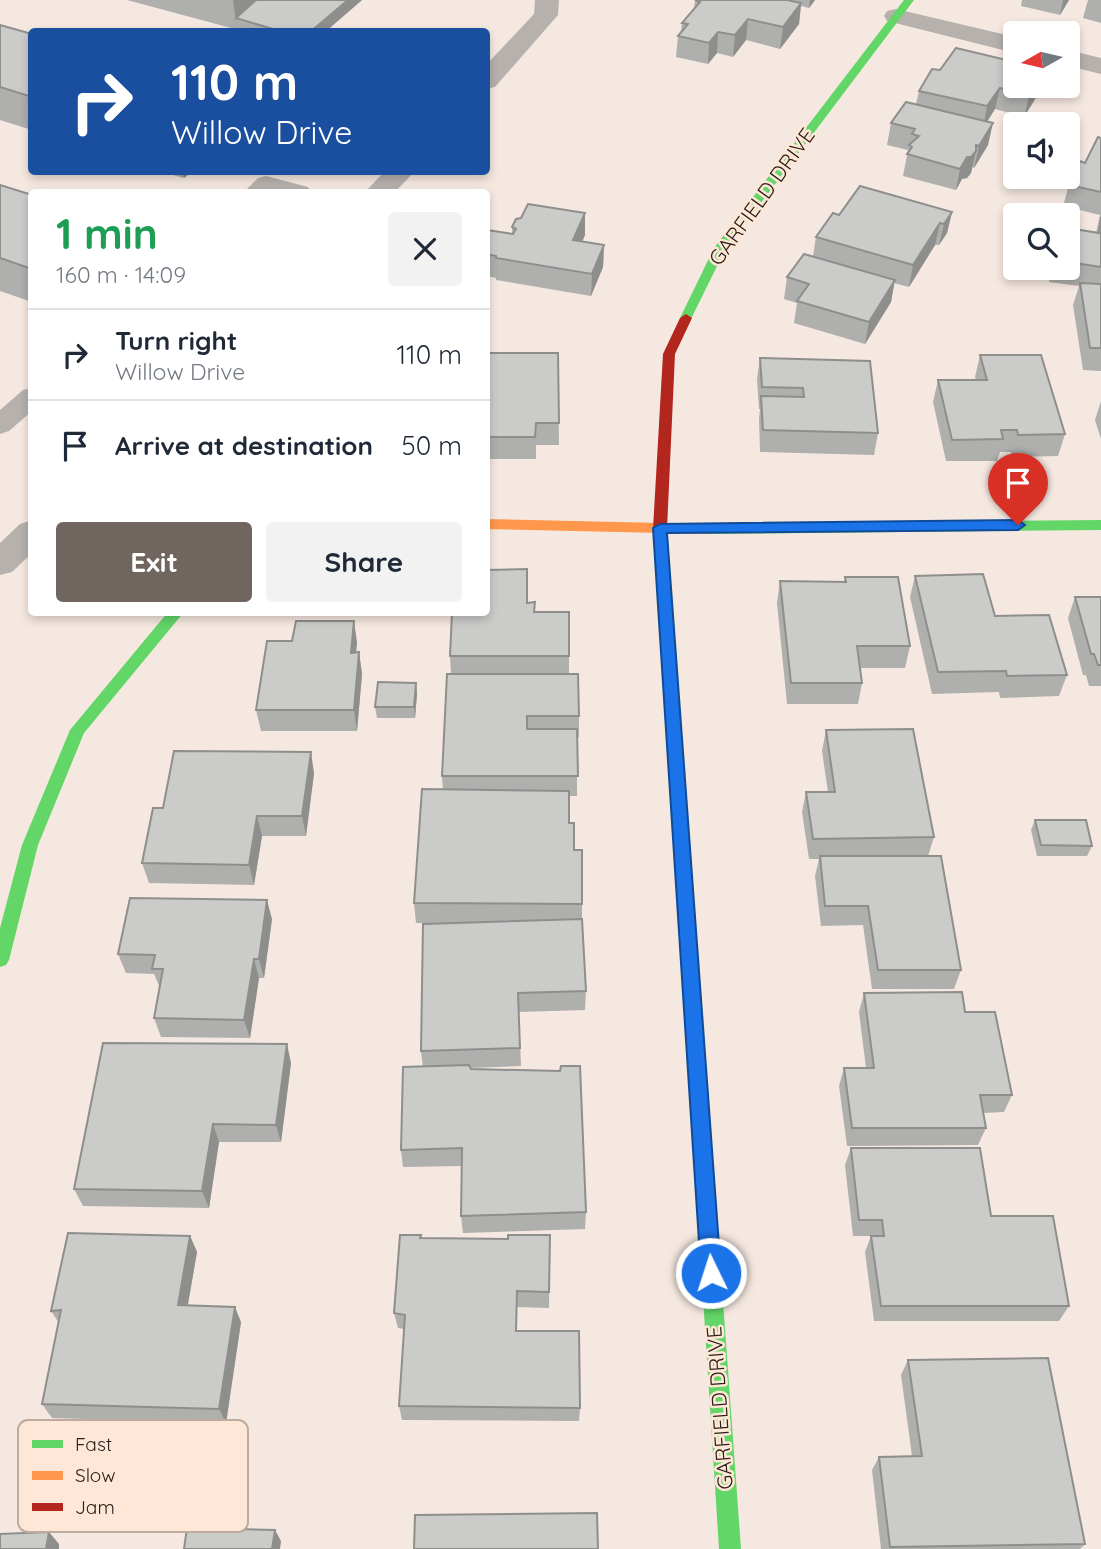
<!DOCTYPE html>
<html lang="en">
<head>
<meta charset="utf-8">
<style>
	:root { --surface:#fff; --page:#f2f2f3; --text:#1f2937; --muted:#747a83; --line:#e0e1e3; --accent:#71665f }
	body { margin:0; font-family:Quicksand,sans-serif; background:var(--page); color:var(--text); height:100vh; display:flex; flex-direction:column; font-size:26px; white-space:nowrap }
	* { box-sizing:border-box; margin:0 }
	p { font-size:23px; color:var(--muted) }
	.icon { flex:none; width:38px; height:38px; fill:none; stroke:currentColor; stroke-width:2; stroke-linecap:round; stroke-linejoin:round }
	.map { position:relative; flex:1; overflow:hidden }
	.drawer { position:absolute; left:28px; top:189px; width:462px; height:427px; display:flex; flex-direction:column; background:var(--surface); border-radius:7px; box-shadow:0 4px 10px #0003 }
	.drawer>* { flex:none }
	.banner { position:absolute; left:28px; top:28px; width:462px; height:147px; border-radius:7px; box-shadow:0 4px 10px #0003; background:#1a4fa0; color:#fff; overflow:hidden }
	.needle { width:46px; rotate:262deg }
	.buttons { position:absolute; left:1003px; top:21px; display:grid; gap:14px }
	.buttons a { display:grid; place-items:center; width:77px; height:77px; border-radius:7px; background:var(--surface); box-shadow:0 4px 10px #0003; font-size:35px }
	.pin { position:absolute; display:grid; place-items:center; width:60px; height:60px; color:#fff; margin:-72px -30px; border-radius:50% 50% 50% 0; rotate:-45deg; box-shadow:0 0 7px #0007 }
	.pin .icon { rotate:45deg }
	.me { position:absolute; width:77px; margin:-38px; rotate:356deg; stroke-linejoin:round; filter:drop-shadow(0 0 5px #0008) }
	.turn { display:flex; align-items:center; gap:24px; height:147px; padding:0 28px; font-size:32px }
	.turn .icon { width:91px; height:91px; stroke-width:2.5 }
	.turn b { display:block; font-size:49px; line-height:60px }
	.round { display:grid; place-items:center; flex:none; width:74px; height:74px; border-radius:7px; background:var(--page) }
	.head { display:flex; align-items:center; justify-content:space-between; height:119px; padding:0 28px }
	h1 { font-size:42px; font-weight:700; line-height:52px; color:#1e9e55 }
	.action { display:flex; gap:14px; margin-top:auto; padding:14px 28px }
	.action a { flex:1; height:80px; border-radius:7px; background:var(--accent); color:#fff; font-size:28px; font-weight:700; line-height:80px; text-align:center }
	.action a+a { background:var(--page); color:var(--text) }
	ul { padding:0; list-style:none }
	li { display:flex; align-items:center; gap:21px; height:91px; padding:0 28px; border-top:2px solid var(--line) }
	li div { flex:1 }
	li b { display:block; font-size:26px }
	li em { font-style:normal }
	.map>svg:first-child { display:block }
</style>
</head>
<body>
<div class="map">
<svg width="1101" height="1549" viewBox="0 0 1101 1549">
	<rect width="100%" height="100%" fill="#f5e8e0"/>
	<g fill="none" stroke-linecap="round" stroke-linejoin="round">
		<g fill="#b7b1ad" fill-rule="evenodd">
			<path d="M266,176l42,11 3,5h-67l14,-14z"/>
			<path d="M32,388v23l-23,20 -9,3v-24l23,-20z"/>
		</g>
		<g fill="#b7b1ad" fill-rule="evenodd">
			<path d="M535,0h24l-1,15 -63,72 -9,2v-24l48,-51z"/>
			<path d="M896,9l119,28v16l-128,-32 -3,-5 3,-5z"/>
			<path d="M1068,50l33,8v16l-33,-8z"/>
			<path d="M384,172h30l-19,20h-30z"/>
			<path d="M32,520v33l-20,19 -12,3v-32l20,-19z"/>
		</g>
		<g fill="#63d668" fill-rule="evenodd">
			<path d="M904,0h10l-190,252 -34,69h-8l-2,-3 34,-70z"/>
			<path d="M1101,520v10l-395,4 -7,-5 7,-5z"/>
			<path d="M168,612h16l-100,121 -46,112 -29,115 -3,5 -6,2v-39l22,-83 48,-115z"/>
			<path d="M670,662l7,6 64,881h-22l-56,-881z"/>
		</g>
		<path fill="#ff974d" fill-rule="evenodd" d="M486,519l220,5 7,5 -7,5 -220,-5z"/>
		<path fill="#b3261e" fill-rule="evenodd" d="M686,314l6,4 -17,36 -8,175 10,139 -7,6 -7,-6 -10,-139 10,-175 17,-36z"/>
	</g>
	<g fill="#afafae">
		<path d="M127,0h235l-37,32h-79z"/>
		<path d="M695,0h120l-6,8 -8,-2 -2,18 -19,25 -34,-9 -13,17 -16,-4 -9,11 -32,-7 2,-21 3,-4 1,-9 12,-13z"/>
		<path d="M1022,0h47l-9,15 -39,-9z"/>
		<path d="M1088,0h13v23l-18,-5z"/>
		<path d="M0,25l32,9v96l-32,-10z"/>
		<path d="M932,69l108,22 -16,26 -29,-8 -8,13 1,23 -14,23 -2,-1 -1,6 -4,5 -5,1 -6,11 -53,-14 5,-26 -21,-5 4,-22 25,-19 3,-13z"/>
		<path d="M1101,138v233l-18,-1 -10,-65 6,-19 -30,-4 2,-14h17v-40l28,5 4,-18 -37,-9 6,-21 16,-22z"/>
		<path d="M162,172h29l-7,6z"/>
		<path d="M0,185l32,10v107l-32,-11z"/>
		<path d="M952,212l-5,21 -8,12h-4l-26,42 -15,-4 -3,19 -26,42 -71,-21 3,-20 -13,-4 3,-22 26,-21 3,-19 23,-22z"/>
		<path d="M585,213v22l-3,7 22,3 -1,22 -12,29 -95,-16v-2l-10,-2v-45l26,3v-7z"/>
		<path d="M486,353h72l1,92h-23v14h-50z"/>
		<path d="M980,355l85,79 -7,22 -46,1 -1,-5h-11l-3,9h-51l-13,-59 5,-22h38l-1,-3z"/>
		<path d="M760,358l118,75 -4,22 -114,-3 -1,-34 1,-9h-1l-2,-30z"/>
		<path d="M1101,401v38l-6,-19z"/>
		<path d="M915,576l80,40 72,59 -8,21 -59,2 -1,-6 -67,2 -22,-97z"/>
		<path d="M845,577l65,69 -5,22h-45l2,15 -4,21h-71l-10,-101 3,-22 64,1z"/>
		<path d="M1075,597h26v89h-12l-3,-11h-3l-15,-57z"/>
		<path d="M535,612l34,44v18l10,42v21h-2v59h-8v27l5,27h8v69l4,72 -1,19 -66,2 2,54 -51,2 116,144 -1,17 -122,4 -2,-17v-50l-58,1 -2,-17 22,-83 -2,-16 30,-128h-35l-2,-20 29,-113 -1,-14 9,-102 -1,-18z"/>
		<path d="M357,642l-1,10h3l3,22 -5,57h-96l-5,-21z"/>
		<path d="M416,683l1,11 -2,24h-38l-2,-11z"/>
		<path d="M826,730l108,107 -6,19 33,114 -7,19h-82l-9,-64 -42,1 -6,-50 4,-17h-10l-7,-47 4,-20h22l-6,-41z"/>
		<path d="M314,773l-8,63h-44l-8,49 -105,-2 -7,-20 21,-55z"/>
		<path d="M1035,820l57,26 -5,10h-50l-6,-26z"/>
		<path d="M272,919l-8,59h-5l-9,60 -89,-1 -7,-19 6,-30 -6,-14 -28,-1 -8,-19z"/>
		<path d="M864,993l101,19 47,83 -8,17 -21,1 3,15 -8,17 -131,1 -8,-60 5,-18h22l-7,-56z"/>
		<path d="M291,1063l-10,79h-62l-10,66 -126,-2 -9,-17z"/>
		<path d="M851,1148l140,68 78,90 -10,15h-185l-9,-69 6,-16h3h-21l-8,-71z"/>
		<path d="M421,1235l1,3 86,1 42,-4 -1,73 -32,-1v24l63,77 -1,13 -177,-1 -3,-14 5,-77 -6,-1 -4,-15z"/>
		<path d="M190,1236l7,16 -9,53 53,17 -15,101 -174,-5 -10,-14 17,-81 -8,-12z"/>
		<path d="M908,1360l177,184 -5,5h-199l-9,-79 7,-13 33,-1 -11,-81z"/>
	</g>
	<g fill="#8e8f8d">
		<path d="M233,0h37l-34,18 1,11z"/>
		<path d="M348,0h14l-37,32h-15z"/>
		<path d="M810,0h5l-6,8z"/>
		<path d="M1063,0h6l-9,15z"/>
		<path d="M801,3l-2,21 -19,25 3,-22z"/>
		<path d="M748,19l-2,21 -13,17 2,-22z"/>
		<path d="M718,32l-1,21 -9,11 1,-21z"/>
		<path d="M1036,86h6l-2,5 -16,26 5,-21z"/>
		<path d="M1000,88l-5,21 -12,19 4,-22z"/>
		<path d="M993,123l-5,22 -14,23 5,-22z"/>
		<path d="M976,151l-5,22 -4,5 -5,1 -6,11 4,-21 7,-12z"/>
		<path d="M182,172h9l-7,6z"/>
		<path d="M952,212l-5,21 -8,12 5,-21z"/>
		<path d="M585,213v22l-12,27v-22z"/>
		<path d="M940,223l-5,22 -26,42 4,-22z"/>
		<path d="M604,245l-1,22 -12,29 1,-22z"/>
		<path d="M895,280l-4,22 -26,42 4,-22z"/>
		<path d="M354,621l3,21 -3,32 -3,-21z"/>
		<path d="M359,652l3,22 -5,57 -3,-21z"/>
		<path d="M416,683l1,11 -2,24 -1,-11z"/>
		<path d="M311,752l3,21 -8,63 -4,-20z"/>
		<path d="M257,816l5,20 -8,49 -5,-20z"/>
		<path d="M267,900l5,19 -8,59 -5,-19z"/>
		<path d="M254,959l5,19 -9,60 -6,-18z"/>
		<path d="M287,1044l4,19 -10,79 -5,-17z"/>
		<path d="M213,1124l6,18 -10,66 -7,-17z"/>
		<path d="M190,1236l7,16 -12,68 -7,-15z"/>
		<path d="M235,1307l6,15 -15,101 -7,-14z"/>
		<path d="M275,1530l6,11 -1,8h-8z"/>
		<path d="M49,1532l10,12v5h-13z"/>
	</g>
	<g fill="#cbccca" stroke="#8e8f8d" stroke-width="2">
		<path d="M256,0h92l-38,32h-27l-47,-14z"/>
		<path d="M695,0h92l14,3 -18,24 -35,-8 -13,16 -17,-3 -9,11 -31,-7 10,-12 -6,-1 18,-21z"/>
		<path d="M0,25l32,9v63l-32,-10z"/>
		<path d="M956,48l59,14v24h21l-7,10 -29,-8 -13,18 -68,-15 13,-22 8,1z"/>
		<path d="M906,102l87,21 -14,23 -3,-1v6l-5,6h-4l-7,12 -53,-15 5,-7 -3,-2 10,-9 -7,-2 3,-5 -24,-6z"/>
		<path d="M1098,137l3,1v54l-32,-7 11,-24 5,2z"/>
		<path d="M0,185l32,10v74l-32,-11z"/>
		<path d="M860,186l92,26 -8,12 -4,-1 -27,42 -97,-28 17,-24 6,2z"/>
		<path d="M528,204l57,9 -12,27 31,5 -12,29 -96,-16v-2l-10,-2 1,-24 26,4 3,-5 -4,-2 4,-8 5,-1z"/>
		<path d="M1101,217v50l-33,-5v-34l31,5z"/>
		<path d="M804,254l91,26 -26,42 -72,-21 12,-17 -22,-7z"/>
		<path d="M1080,283l21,1v64h-11z"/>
		<path d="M486,353h72l1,70h-23l-1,14h-49z"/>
		<path d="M980,355h61l24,79 -47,1 -1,-5h-16l2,9 -51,1 -14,-60h49z"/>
		<path d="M760,358l110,3 8,72 -115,-3 -2,-34 43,1 -1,-9 -41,-1z"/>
		<path d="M527,569v34l8,-1 -1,10h35v44h-119l2,-44h34v-42z"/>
		<path d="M983,574l12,42 54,-1 18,60 -60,1 -1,-5 -68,1 -23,-96z"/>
		<path d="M845,577h53l12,69h-53l5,37h-71l-11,-102 66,1z"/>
		<path d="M1075,597h26v68h-3l-4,-11h-3z"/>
		<path d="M296,621h58l-3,32 8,-1 -5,58h-98l11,-69h25z"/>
		<path d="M447,674h131l1,42h-52v13h50l1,47h-136z"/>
		<path d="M378,682l38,1 -2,24h-39z"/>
		<path d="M913,729l21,108 -121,2 -7,-47h29l-9,-62z"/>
		<path d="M174,751l137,1 -9,64h-45l-8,49 -107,-2 11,-55h10z"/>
		<path d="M422,789l147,2v32h5v27h8v54l-168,-1z"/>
		<path d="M1035,820h51l6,26 -51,-1z"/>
		<path d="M820,856h121l20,114h-83l-10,-64h-43z"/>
		<path d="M130,898l137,2 -8,59h-5l-10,61 -90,-2 9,-49h-11l3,-14 -37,-1z"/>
		<path d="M582,919l4,72 -68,2 2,55 -99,3 2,-127z"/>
		<path d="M962,992l3,20h30l17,83h-32l6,33h-134l-8,-60h30l-10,-75z"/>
		<path d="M103,1043l184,1 -11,81 -63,-1 -11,67 -128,-2z"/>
		<path d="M469,1065l2,4 89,2 1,-5h19l6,146 -125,4 1,-68 -61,2 2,-83z"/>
		<path d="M851,1148h129l11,68h62l16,90h-188l-10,-70h13l-2,-16h-23z"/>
		<path d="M68,1233l122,3 -12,69 57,2 -16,102 -177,-5 19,-94 -10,1z"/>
		<path d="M400,1235h21l-1,3 88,1v-4h42l-1,57 -32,-1 -1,40h63l1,77 -181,-2 6,-91 -11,-2z"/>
		<path d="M1048,1358l37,186 -195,3 -11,-90 43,-1 -14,-96z"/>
		<path d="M597,1513l1,36h-184l1,-34z"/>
		<path d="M187,1528l88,2 -3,19h-88z"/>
		<path d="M49,1532l-3,17h-46v-15z"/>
	</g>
	<path fill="#1a73e8" stroke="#114b97" stroke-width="2" d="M1018,520l7,5 -7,5 -351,3 54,740 -3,7 -7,3 -7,-3 -3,-7 -48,-745 7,-4z"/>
	<g text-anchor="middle" stroke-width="5" stroke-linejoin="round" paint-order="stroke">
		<g font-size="21" fill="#2a2019" stroke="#fee7d7">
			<text transform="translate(762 197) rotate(-54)" y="7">GARFIELD DRIVE</text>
			<text transform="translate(720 1408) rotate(-94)" y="7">GARFIELD DRIVE</text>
		</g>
	</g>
	<rect x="18" y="1420" width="230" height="112" rx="10" fill="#fee7d7" stroke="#beab9e" stroke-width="2"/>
	<rect x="32" y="1440" width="31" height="8" fill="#63d668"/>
	<rect x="32" y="1471" width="31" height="9" fill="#ff974d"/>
	<rect x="32" y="1503" width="31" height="8" fill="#b3261e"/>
	<g font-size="19" fill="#2a2019">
		<text x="75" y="1451">Fast</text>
		<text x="75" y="1482">Slow</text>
		<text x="75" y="1514">Jam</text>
	</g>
</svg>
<div class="buttons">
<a><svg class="needle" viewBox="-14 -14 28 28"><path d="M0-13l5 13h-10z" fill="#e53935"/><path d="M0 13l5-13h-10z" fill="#747a83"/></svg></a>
<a><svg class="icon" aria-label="sound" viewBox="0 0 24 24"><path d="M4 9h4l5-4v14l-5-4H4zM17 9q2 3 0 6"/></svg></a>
<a><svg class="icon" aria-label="search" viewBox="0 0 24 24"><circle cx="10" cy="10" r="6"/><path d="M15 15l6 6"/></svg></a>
</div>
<div class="pin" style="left:1018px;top:525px;background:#d93025"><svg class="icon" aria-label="arrive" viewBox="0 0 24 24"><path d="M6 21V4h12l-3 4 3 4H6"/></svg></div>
<svg class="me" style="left:711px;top:1273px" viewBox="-20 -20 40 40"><circle r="17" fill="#1a73e8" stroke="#fff" stroke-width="3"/><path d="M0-11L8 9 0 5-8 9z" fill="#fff"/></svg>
<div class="banner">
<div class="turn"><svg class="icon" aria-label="right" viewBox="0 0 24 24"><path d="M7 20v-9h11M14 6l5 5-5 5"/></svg><div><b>110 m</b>Willow Drive</div></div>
</div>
<section class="drawer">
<div class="head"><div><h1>1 min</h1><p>160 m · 14:09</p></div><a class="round"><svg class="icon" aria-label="close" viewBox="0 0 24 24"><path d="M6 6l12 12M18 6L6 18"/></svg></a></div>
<ul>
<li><svg class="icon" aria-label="right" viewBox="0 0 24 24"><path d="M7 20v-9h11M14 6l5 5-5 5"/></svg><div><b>Turn right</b><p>Willow Drive</p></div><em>110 m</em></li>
<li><svg class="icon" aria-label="arrive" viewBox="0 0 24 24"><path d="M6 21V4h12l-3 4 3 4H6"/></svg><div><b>Arrive at destination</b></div><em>50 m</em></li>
</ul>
<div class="action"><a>Exit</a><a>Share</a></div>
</section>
</div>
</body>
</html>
